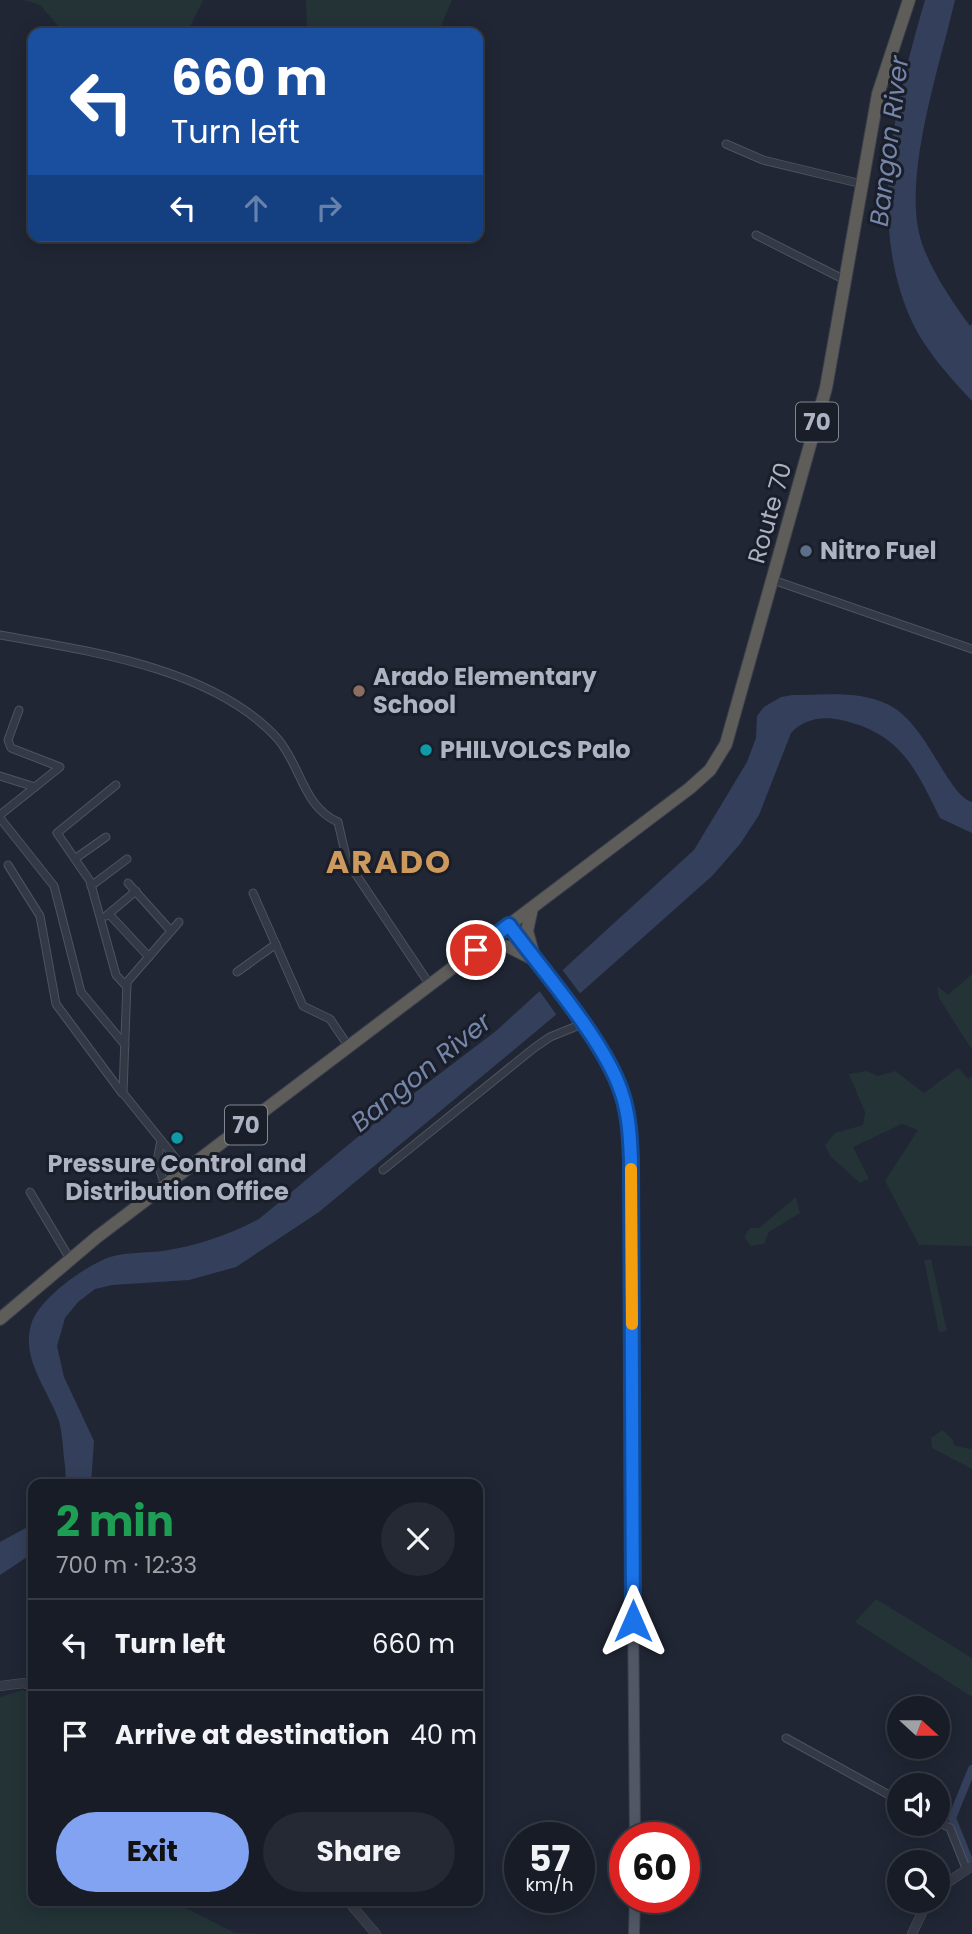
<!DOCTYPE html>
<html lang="en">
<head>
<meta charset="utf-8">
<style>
	:root { --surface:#181c27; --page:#252933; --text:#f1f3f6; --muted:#9fa1a7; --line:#363a44; --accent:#82a2f2 }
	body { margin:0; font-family:Poppins,sans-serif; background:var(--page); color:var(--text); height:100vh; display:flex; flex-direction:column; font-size:26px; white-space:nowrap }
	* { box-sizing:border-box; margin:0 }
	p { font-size:23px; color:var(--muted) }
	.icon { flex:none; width:38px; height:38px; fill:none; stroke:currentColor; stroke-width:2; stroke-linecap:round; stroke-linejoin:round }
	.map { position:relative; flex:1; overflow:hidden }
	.side { position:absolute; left:28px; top:1479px; width:455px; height:427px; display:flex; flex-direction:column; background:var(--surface); border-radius:14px; box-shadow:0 4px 18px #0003,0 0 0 2px var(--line) }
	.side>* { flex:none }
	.hud { position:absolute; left:28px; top:28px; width:455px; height:214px; border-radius:14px; box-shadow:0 4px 18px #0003,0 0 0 2px var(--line); background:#1a4fa0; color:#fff; overflow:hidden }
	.needle { width:46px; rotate:111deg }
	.tools { position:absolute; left:887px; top:1696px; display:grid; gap:14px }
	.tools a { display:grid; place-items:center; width:63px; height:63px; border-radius:50%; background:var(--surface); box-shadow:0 4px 18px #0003,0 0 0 2px var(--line); font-size:35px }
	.speed { position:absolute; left:504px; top:1822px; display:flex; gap:14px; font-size:35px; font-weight:700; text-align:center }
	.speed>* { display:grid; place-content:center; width:91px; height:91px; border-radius:50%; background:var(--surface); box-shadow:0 4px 18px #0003,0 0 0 2px var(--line); line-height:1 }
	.speed small { font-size:18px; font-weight:400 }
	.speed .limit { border:10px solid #d22; background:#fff; color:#111 }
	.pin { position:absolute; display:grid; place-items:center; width:60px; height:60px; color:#fff; margin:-30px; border:4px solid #fff; border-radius:50%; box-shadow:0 2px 7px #0007 }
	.me { position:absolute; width:77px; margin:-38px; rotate:0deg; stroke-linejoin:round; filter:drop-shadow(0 0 5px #0008) }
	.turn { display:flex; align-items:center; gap:24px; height:147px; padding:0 28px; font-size:32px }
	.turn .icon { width:91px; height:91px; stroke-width:2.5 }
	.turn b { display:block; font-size:49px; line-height:60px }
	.lanes { display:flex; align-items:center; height:66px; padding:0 28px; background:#0003; justify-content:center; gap:35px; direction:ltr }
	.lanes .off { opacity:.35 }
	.round { display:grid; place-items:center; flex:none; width:74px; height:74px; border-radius:37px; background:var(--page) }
	.overview { display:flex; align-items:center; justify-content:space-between; height:119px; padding:0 28px }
	h1 { font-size:42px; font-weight:700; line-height:52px; color:#1e9e55 }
	.action { display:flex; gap:14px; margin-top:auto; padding:14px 28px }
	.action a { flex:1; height:80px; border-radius:42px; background:var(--accent); color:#111; font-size:28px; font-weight:700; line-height:80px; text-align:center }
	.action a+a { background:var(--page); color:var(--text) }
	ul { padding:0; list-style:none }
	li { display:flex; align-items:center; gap:21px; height:91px; padding:0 28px; border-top:2px solid var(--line) }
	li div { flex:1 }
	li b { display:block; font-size:26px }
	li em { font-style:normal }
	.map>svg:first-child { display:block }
</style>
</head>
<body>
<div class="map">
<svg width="972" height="1934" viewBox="0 0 972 1934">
	<rect width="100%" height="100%" fill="#202634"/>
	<g fill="#233336">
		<path d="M24,0h179l-16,33h-123l-24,-28z"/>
		<path d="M306,0h146l-14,33h-131z"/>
		<path d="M972,974v76l-33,-52 -2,-12 11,9z"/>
		<path d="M958,1068l11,11 3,-4v171l-53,-1 -34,-64 33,-51 -16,-6 -49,23 16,32 -9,4 -30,-27 -5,-11 10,-12 28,-8 2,-13 -16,-38 18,-3 11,5 17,-5 29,22z"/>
		<path d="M796,1197l4,16 -31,19 -5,12 -13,2 -7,-9 6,-9h9z"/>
		<path d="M931,1259l16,72 -8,1 -15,-72z"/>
		<path d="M942,1430l10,9 3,7 17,3v20l-40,-21 -1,-10z"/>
		<path d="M876,1599l96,59v39l-117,-75z"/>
		<path d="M23,1690l10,7v37l-6,36 6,27v103l139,1 63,32 35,1h-270v-237z"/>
	</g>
	<g fill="#34405b">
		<path d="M925,0h30c-15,65 -52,174 -35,237 8,29 32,65 50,89l2,-2v77c-24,-26 -49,-53 -63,-86 -42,-101 -13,-215 16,-315z"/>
		<path d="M793,695c31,0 67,-5 96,10 39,20 58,90 83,97v31l-32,-15c-25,-51 -40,-85 -99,-98 -19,-4 -37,-1 -50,13l-32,82 -19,29 -28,32 -154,137 -239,199 -83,55 -47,13 -77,5 -17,4 -17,13 -13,16 -8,28 7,31 30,64 -3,43h-27c3,-8 1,-17 0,-26 -1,-12 -2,-26 -5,-37 -10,-30 -38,-61 -28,-96 7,-26 54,-59 79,-68 16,-5 36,-4 53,-6 34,-5 66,-16 96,-32l112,-93 125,-95 198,-181 53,-88 9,-24 1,-22 7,-9 17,-10z"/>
		<path d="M33,1524v29l-33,22v-33z"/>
	</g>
	<path fill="#202634" d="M561,968l21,28 -24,21 -20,-28z"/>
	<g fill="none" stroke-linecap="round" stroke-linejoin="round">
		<path stroke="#34405b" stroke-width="8" d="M968,1858l-16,-40 20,-49"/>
		<g stroke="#4e5360" stroke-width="9">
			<g id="minor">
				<path d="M726,144l37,16 99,24"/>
				<path d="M756,235l89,45"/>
				<path d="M773,580l199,69"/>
				<path d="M0,635c89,16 213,33 277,103 24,27 26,69 61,84l9,39 83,124"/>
				<path d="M0,776l35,11"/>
				<path d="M116,785l-59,48 33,48 26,94 11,12"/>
				<path d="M0,815l60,-48 -49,-19 -3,-8 11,-30"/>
				<path d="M0,818l54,68 27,106 44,53"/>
				<path d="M76,858l30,-21"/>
				<path d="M8,865l32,51 16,88 66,89"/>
				<path d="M128,883l43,48"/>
				<path d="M91,886l36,-27"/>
				<path d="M253,893l50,113 27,13 19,28"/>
				<path d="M109,914l40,43"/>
				<path d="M106,916l30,-25"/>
				<path d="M179,922l-52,60 -4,111 62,77"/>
				<path d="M237,972l39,-28"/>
				<path d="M161,1140l-4,21 8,25"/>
				<path d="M383,1170l151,-122 16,-11 32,-13"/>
				<path d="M30,1192l40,67"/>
				<path d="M786,1738l114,63"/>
				<path d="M938,1822l12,6 16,40"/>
			</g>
		</g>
		<g stroke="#4e5360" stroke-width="10">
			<g id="tertiary">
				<path d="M0,1686l24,-3 9,4"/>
				<path d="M938,1889l34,-23"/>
				<path d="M347,1900l29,34"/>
				<path d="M912,1934l16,-34"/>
			</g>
		</g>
		<g stroke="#3d424e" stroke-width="12">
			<g id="primary">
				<path d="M509,925l95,130 17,35 8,36 6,712"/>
				<path d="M634,1934l1,-37"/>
			</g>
		</g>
		<g stroke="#3b404c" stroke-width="14">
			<g id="trunk">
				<path d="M532,908l-5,23 8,29"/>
				<path d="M485,944l24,3 26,13"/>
				<path d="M0,1319l97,-82 593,-449 20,-18 16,-26 100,-356 52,-294 31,-94"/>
			</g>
		</g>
		<use href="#minor" stroke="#333945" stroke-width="7"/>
		<use href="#tertiary" stroke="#333945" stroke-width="9"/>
		<use href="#primary" stroke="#515765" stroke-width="10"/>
		<use href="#trunk" stroke="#5e5d5a" stroke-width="12"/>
	</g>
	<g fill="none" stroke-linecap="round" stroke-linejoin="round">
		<g stroke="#114b97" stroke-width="18">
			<path id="route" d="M476,950l33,-25c33,45 95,115 112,166 8,22 9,46 10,69l2,461"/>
		</g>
		<use href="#route" stroke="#1a73e8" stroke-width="12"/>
		<path stroke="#f59e0b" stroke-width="12" d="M631,1169l1,155"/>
	</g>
	<circle fill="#5c6f8a" stroke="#191e29" stroke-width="2.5" cx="806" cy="551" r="7"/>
	<circle fill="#8d6e63" stroke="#191e29" stroke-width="2.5" cx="359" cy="691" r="7"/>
	<g fill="#0f9aa8" stroke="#191e29" stroke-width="2.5">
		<circle cx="426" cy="750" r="7"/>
		<circle cx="177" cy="1138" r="7"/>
	</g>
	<g text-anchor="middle" stroke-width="6" stroke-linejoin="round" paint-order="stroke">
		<g fill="#191e29" stroke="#818694" stroke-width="2">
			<rect x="796" y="402.5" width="42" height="39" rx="5"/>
			<rect x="225" y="1105.5" width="42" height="39" rx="5"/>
		</g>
		<g font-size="23" font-weight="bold" fill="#adb3c2">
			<text x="817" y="430">70</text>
			<text x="246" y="1133">70</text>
		</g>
		<g font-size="24" fill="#adb3c2" stroke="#191e29">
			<text transform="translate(770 513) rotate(-74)" y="8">Route 70</text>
		</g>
		<g font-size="24" font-weight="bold" fill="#adb3c2" stroke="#191e29" text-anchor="start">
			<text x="820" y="559">Nitro Fuel</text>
			<text x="373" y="685">Arado Elementary<tspan x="373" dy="28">School</tspan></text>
			<text x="440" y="758">PHILVOLCS Palo</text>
			<text x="177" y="1172" text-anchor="middle">Pressure Control and<tspan x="177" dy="28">Distribution Office</tspan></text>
		</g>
		<g font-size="26" font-style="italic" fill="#7686aa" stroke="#191e29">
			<text transform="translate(889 141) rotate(-83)" y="9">Bangon River</text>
			<text transform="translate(421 1072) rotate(-39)" y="9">Bangon River</text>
		</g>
		<g font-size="32" font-weight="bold" letter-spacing="2" fill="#cd995d" stroke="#191e29">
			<text x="389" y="873">ARADO</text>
		</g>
	</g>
</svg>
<div class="tools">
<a><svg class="needle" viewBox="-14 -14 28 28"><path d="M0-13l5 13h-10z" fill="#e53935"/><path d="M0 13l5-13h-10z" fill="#9fa1a7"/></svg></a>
<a><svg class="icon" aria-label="sound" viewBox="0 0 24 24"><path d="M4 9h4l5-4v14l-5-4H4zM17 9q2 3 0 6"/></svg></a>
<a><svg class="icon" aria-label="search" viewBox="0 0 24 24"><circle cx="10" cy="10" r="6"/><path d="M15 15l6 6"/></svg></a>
</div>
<div class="speed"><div>57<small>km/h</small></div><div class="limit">60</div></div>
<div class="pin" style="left:476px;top:950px;background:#d93025"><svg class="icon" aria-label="arrive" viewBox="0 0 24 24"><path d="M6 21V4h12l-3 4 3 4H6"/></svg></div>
<svg class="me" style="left:633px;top:1621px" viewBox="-20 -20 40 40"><path d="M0-17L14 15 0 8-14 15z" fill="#1a73e8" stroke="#fff" stroke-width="4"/></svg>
<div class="hud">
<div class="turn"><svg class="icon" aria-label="left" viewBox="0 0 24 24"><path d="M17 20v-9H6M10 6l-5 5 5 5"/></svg><div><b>660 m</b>Turn left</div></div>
<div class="lanes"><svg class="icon" aria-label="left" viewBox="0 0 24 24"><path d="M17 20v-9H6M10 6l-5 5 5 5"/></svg><svg class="icon off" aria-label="ahead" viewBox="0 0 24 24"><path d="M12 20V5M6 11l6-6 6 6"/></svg><svg class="icon off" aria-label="right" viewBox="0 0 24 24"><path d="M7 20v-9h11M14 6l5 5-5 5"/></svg></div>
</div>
<section class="side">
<div class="overview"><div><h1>2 min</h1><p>700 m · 12:33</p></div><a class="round"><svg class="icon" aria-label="close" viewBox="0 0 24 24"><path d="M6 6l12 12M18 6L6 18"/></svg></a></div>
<ul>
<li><svg class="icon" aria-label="left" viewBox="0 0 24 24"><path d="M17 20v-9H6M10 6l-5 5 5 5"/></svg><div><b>Turn left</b></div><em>660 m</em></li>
<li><svg class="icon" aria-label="arrive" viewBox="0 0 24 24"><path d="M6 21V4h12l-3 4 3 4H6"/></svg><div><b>Arrive at destination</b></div><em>40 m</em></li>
</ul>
<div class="action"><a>Exit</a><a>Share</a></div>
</section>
</div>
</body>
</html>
